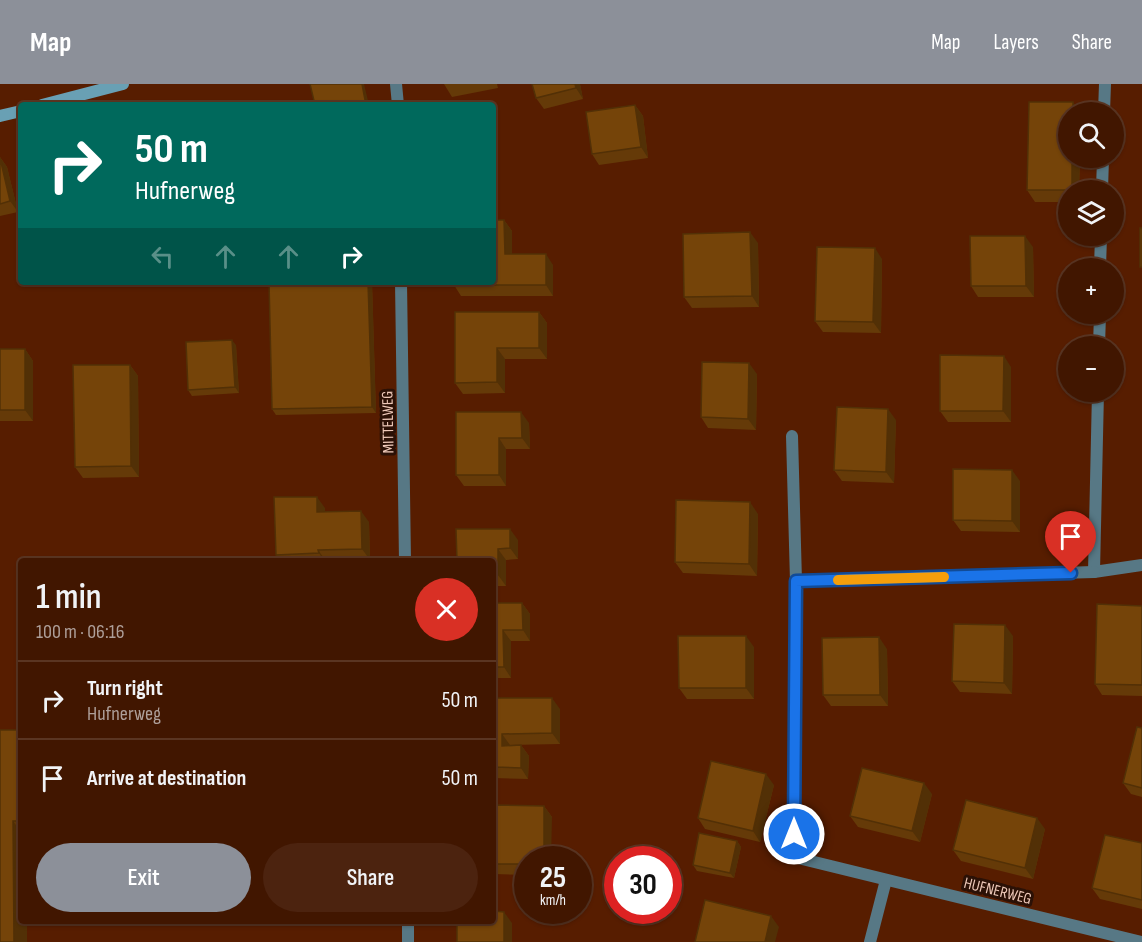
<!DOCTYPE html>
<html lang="en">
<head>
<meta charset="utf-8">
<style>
	:root { --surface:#411600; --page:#4c230f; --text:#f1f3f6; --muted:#ae9f99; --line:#5a3522; --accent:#8c9099 }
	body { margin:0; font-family:"Sofia Sans Condensed",sans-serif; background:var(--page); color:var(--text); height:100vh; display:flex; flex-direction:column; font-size:22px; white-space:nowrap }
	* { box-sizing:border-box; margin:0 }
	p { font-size:20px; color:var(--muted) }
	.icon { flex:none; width:33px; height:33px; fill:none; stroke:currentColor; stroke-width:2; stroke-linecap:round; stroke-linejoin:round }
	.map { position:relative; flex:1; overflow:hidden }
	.side { position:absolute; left:18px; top:474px; width:478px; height:366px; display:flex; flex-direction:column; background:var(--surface); border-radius:6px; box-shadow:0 2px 4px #0004,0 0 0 2px var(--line) }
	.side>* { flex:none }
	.hud { position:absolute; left:18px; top:18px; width:478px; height:183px; border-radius:6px; box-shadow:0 2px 4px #0004,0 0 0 2px var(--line); background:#00695c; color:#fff; overflow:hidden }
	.fabs { position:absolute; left:1058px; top:18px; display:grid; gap:12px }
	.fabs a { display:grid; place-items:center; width:66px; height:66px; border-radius:50%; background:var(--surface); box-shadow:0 2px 4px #0004,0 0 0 2px var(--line); font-size:30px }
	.speed { position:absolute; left:514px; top:762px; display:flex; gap:12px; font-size:30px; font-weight:700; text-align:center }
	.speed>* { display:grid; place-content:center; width:78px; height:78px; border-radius:50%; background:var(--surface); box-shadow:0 2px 4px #0004,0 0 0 2px var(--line); line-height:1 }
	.speed small { font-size:15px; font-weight:400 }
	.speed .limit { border:9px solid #d22; background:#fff; color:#111 }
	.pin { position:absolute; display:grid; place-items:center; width:51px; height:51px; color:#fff; margin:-62px -26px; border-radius:50% 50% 50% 0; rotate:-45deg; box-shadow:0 0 6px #0007 }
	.pin .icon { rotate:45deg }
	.me { position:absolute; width:66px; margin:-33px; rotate:0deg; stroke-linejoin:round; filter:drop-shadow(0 0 4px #0008) }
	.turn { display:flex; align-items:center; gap:21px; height:126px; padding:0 18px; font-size:27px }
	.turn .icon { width:78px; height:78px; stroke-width:2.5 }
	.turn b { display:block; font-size:42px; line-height:51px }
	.lanes { display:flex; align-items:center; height:57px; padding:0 18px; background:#0003; justify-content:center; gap:30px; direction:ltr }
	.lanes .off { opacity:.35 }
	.round { display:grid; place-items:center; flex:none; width:63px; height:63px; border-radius:32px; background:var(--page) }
	.overview { display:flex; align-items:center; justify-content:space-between; height:102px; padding:0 18px }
	h1 { font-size:36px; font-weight:600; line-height:45px }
	.action { display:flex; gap:12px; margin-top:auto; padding:12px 18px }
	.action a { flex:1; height:69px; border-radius:36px; background:var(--accent); color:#fff; font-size:24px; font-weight:600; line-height:69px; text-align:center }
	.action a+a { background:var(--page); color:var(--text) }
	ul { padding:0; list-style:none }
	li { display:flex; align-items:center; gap:18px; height:78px; padding:0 18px; border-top:2px solid var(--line) }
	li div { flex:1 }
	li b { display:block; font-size:22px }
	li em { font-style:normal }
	header { display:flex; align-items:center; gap:36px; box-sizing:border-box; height:84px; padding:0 30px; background:var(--accent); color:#fff }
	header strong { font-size:28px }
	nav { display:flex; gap:33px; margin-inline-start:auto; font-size:21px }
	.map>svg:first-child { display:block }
</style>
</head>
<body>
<header>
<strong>Map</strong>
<nav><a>Map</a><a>Layers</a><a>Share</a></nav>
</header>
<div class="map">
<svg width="1142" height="858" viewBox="0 0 1142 858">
	<rect width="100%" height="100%" fill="#571d00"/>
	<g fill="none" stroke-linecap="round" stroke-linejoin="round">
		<g stroke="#577885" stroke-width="12">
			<path d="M396,0l2,21"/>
			<path d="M1104,28l1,-28"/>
			<path d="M1102,106l1,-32"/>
			<path d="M1100,184l1,-32"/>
			<path d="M401,198l4,279"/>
			<path d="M1099,262l1,-32"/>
			<path d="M1098,308l-4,180 48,-7"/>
			<path d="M792,352l4,145 -2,276 347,85"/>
			<path d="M796,497l298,-9"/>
			<path d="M408,837v21"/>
			<path d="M870,858l16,-62"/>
		</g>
		<g stroke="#69a0b4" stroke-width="12">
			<path d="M42,21l81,-21"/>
			<path d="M0,32l21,-5"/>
		</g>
	</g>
	<g fill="#653a08">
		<path d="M444,0h53l1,4 -46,9z"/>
		<path d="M580,0l3,15 -39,10 -8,-11z"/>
		<path d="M635,21l8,11 5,42 -49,7 -7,-11z"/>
		<path d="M0,73l7,10 11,45 -18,4z"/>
		<path d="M1068,74h12l-1,32h-11v12h-33l-8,-12z"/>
		<path d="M504,136l8,11v23l41,11v31h-92l-7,-11z"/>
		<path d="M758,159l1,64 -67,1 -8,-11z"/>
		<path d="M1033,163l1,50h-56l-7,-11z"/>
		<path d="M882,175l-1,74 -58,-1 -8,-11z"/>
		<path d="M372,198l4,131 -100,2 -4,-6z"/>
		<path d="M539,228l8,11v36h-42v34l-42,1 -8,-11z"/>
		<path d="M236,261l3,48 -47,3 -4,-6z"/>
		<path d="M0,265h25l8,12v60h-33z"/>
		<path d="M130,281l8,11 1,101 -56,1 -8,-11z"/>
		<path d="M1011,283v55h-63l-8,-11z"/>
		<path d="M757,290l-1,56 -48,-2 -7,-11z"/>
		<path d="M456,328l73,11 1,26h-24v37h-42l-8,-11z"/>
		<path d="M896,336l-2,63 -52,-2 -8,-11z"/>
		<path d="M1020,397v51l-59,-1 -8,-11z"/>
		<path d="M325,424v4l44,10 1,38 -90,1 -4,-6z"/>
		<path d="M758,430l-1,62 -74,-3 -8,-11z"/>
		<path d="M518,456v19l-12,1v26h-12v-25h-37z"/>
		<path d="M494,519h28l8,11v27h-19v37h-17z"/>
		<path d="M1142,522v90l-40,-1 -7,-11z"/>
		<path d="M1013,552l-1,58 -52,-2 -8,-11z"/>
		<path d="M754,563v52h-67l-8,-11z"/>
		<path d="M887,565l1,57h-57l-8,-11z"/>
		<path d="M494,614l66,11v35l-50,1h11l8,11 -1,23 -34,-1z"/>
		<path d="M1142,644v69l-11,-3 -8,-11z"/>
		<path d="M21,646v191h6v21h-27z"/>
		<path d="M774,701l-14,57 -55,-13 -7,-11z"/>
		<path d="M932,710l-12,48 -62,-15 -8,-11z"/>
		<path d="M494,721l50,1 8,11 -24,43v15l-34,-1z"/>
		<path d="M1045,745l-12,50 -72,-18 -8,-11z"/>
		<path d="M737,757l4,6 -7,31 -37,-7 -4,-6z"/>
		<path d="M1142,759v66l-42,-10 -8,-11z"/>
		<path d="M273,837h98l-96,2z"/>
	</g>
	<g fill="#523006">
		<path d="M362,0h2l5,21h-3z"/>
		<path d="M575,0h5l3,15 -7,-11z"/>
		<path d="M1073,18l7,10h-7z"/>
		<path d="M635,21l8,11 5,42 -7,-11z"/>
		<path d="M494,43l1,2 -1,30z"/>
		<path d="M0,73l7,10 11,45 -8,-11z"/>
		<path d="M1072,74h8l-1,32h-7z"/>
		<path d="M504,136l8,11v34l-7,-11z"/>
		<path d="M750,148l8,11 1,64 -7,-11z"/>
		<path d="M1025,152l8,11 1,50 -8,-11z"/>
		<path d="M875,164l7,11 -1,74 -8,-11z"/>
		<path d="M546,170l7,11v31l-7,-11z"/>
		<path d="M368,198h4l4,131 -4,-6z"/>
		<path d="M539,228l8,11v36l-8,-11z"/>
		<path d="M232,256l4,5 3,48 -4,-6z"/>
		<path d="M497,264l8,11v34l-8,-11z"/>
		<path d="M25,265l8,12v60l-8,-11z"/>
		<path d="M1004,272l7,11v55l-8,-11z"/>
		<path d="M749,279l8,11 -1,56 -8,-11z"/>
		<path d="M130,281l8,11 1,101 -8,-11z"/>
		<path d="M888,325l8,11 -2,63 -8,-11z"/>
		<path d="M521,328l8,11 1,26 -8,-11z"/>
		<path d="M499,354l7,11v37l-7,-11z"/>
		<path d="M1012,386l8,11v51l-8,-11z"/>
		<path d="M317,413l8,11v15l-8,-11z"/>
		<path d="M750,418l8,12 -1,62 -8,-12z"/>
		<path d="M361,427l8,11 1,38 -8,-11z"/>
		<path d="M510,445l8,11v19l-8,-11z"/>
		<path d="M498,465l8,11v26l-8,-11z"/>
		<path d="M318,466l8,11h-2l-5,-8z"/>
		<path d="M522,519l8,11v27l-7,-11z"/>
		<path d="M1005,541l8,11 -1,58 -8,-11z"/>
		<path d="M503,546l8,11v37l-7,-11z"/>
		<path d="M746,552l8,11v52l-8,-11z"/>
		<path d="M879,553l8,12 1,57 -8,-11z"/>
		<path d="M552,614l8,11v35l-8,-11z"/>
		<path d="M502,650l8,11v12l-8,-11z"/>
		<path d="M521,661l8,11 -1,23 -7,-11z"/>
		<path d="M766,690l8,11 -14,57 -7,-11z"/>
		<path d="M924,699l8,11 -12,48 -8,-11z"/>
		<path d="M544,722l8,11 -1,43h-7z"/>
		<path d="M1037,734l8,11 -12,50 -8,-11z"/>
		<path d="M13,737l8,11v89h6v21h-13z"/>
		<path d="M737,757l4,6 -7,31 -4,-5z"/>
		<path d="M504,828l8,11v19h-8z"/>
		<path d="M771,832l8,11 -4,15h-10z"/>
	</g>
	<g fill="#754409" stroke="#523006" stroke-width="1.5">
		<path d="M310,0h52l4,21h-51z"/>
		<path d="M532,0h43l1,4 -40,10z"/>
		<path d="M1029,18h44v10h-5v46h4v32h-45z"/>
		<path d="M635,21l6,42 -49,7 -6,-42z"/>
		<path d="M0,74l10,43 -10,3z"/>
		<path d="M494,136h10l1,34h41v31h-92v-3h40z"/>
		<rect x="1140" y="144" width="2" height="39"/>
		<path d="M750,148l2,64 -68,1 -1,-63z"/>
		<path d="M970,152h55l1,50h-55z"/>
		<path d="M817,163l58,1 -2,74 -58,-1z"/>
		<path d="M269,198h99l4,125 -100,2z"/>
		<path d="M455,228h84v36h-42v34l-42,1z"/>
		<path d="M232,256l3,47 -47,3 -2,-48z"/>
		<rect x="0" y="265" width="25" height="61"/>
		<path d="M940,271l64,1 -1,55h-63z"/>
		<path d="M702,278l47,1 -1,56 -47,-2z"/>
		<path d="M73,281h57l1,101 -56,1z"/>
		<path d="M837,323l51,2 -2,63 -52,-2z"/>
		<path d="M456,328h65l1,26h-23v37h-43z"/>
		<path d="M953,385l59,1v51l-59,-1z"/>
		<path d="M274,413h43v15l44,-1 1,38 -44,1 1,3 -43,2z"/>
		<path d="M676,416l74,2 -1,62 -74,-2z"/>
		<path d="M456,445h54v19l-12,1v26h-4v-14h-37z"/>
		<path d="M494,519h28l1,27h-20l1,37h-10z"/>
		<path d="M1097,520l45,2v79l-47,-1z"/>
		<path d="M954,540l51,1 -1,58 -52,-2z"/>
		<path d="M678,552h68v52h-67z"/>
		<path d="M879,553l1,58h-57l-1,-57z"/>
		<path d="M494,614h58v35l-50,1v12l19,-1v23l-27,-1z"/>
		<path d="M1137,643l5,1v60l-19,-5z"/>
		<path d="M0,646h21v91h-8l1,121h-14z"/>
		<path d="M711,677l55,13 -13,57 -55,-13z"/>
		<path d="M862,684l62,15 -12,48 -62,-15z"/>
		<path d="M966,716l71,18 -12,50 -72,-18z"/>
		<path d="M494,721l50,1v54h-16v4h-34z"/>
		<path d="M699,749l38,8 -7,32 -37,-8z"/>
		<path d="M1105,751l37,8v57l-50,-12z"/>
		<path d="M705,816l66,16 -6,26h-70z"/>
		<path d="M494,827l10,1v30h-47v-21h37z"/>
	</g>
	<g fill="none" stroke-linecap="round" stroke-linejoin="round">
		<g stroke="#114b97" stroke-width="15">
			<path id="route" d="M794,750l2,-253 275,-8"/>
		</g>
		<use href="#route" stroke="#1a73e8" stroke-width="10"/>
		<path stroke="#f59e0b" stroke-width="10" d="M838,496l106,-3"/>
	</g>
	<g text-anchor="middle" stroke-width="6" stroke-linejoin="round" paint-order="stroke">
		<g font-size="16" fill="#eec9b9" stroke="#2b1106">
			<text transform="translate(387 338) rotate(-91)" y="6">MITTELWEG</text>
			<text transform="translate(998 806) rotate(14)" y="6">HUFNERWEG</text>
		</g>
	</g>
</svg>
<div class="fabs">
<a><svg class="icon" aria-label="search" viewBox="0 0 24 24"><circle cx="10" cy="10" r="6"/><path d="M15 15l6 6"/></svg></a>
<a><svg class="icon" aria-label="layers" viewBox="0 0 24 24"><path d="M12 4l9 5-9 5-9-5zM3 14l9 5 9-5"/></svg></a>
<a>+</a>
<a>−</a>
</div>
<div class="speed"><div>25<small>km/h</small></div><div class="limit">30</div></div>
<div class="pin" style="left:1071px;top:489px;background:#d93025"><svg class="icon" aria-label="arrive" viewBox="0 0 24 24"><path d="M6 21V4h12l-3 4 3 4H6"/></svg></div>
<svg class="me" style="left:794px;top:750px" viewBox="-20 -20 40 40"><circle r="17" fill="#1a73e8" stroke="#fff" stroke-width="3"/><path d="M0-11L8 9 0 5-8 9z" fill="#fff"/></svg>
<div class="hud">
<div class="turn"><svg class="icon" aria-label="right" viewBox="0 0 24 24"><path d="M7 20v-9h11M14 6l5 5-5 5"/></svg><div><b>50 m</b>Hufnerweg</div></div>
<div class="lanes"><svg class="icon off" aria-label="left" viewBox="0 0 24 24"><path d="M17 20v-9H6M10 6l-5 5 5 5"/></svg><svg class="icon off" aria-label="ahead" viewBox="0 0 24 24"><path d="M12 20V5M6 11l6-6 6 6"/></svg><svg class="icon off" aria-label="ahead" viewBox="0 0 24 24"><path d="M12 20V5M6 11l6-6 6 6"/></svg><svg class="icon" aria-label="right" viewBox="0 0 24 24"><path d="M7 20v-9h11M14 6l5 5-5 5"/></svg></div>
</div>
<section class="side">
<div class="overview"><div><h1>1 min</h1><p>100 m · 06:16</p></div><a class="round" style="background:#d93025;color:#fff"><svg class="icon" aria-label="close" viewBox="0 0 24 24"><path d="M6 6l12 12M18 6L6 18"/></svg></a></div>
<ul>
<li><svg class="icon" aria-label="right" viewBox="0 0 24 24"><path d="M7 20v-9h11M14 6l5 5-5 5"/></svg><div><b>Turn right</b><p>Hufnerweg</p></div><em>50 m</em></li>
<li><svg class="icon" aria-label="arrive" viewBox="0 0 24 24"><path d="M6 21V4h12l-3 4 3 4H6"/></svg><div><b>Arrive at destination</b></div><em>50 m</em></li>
</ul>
<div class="action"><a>Exit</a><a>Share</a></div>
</section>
</div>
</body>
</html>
